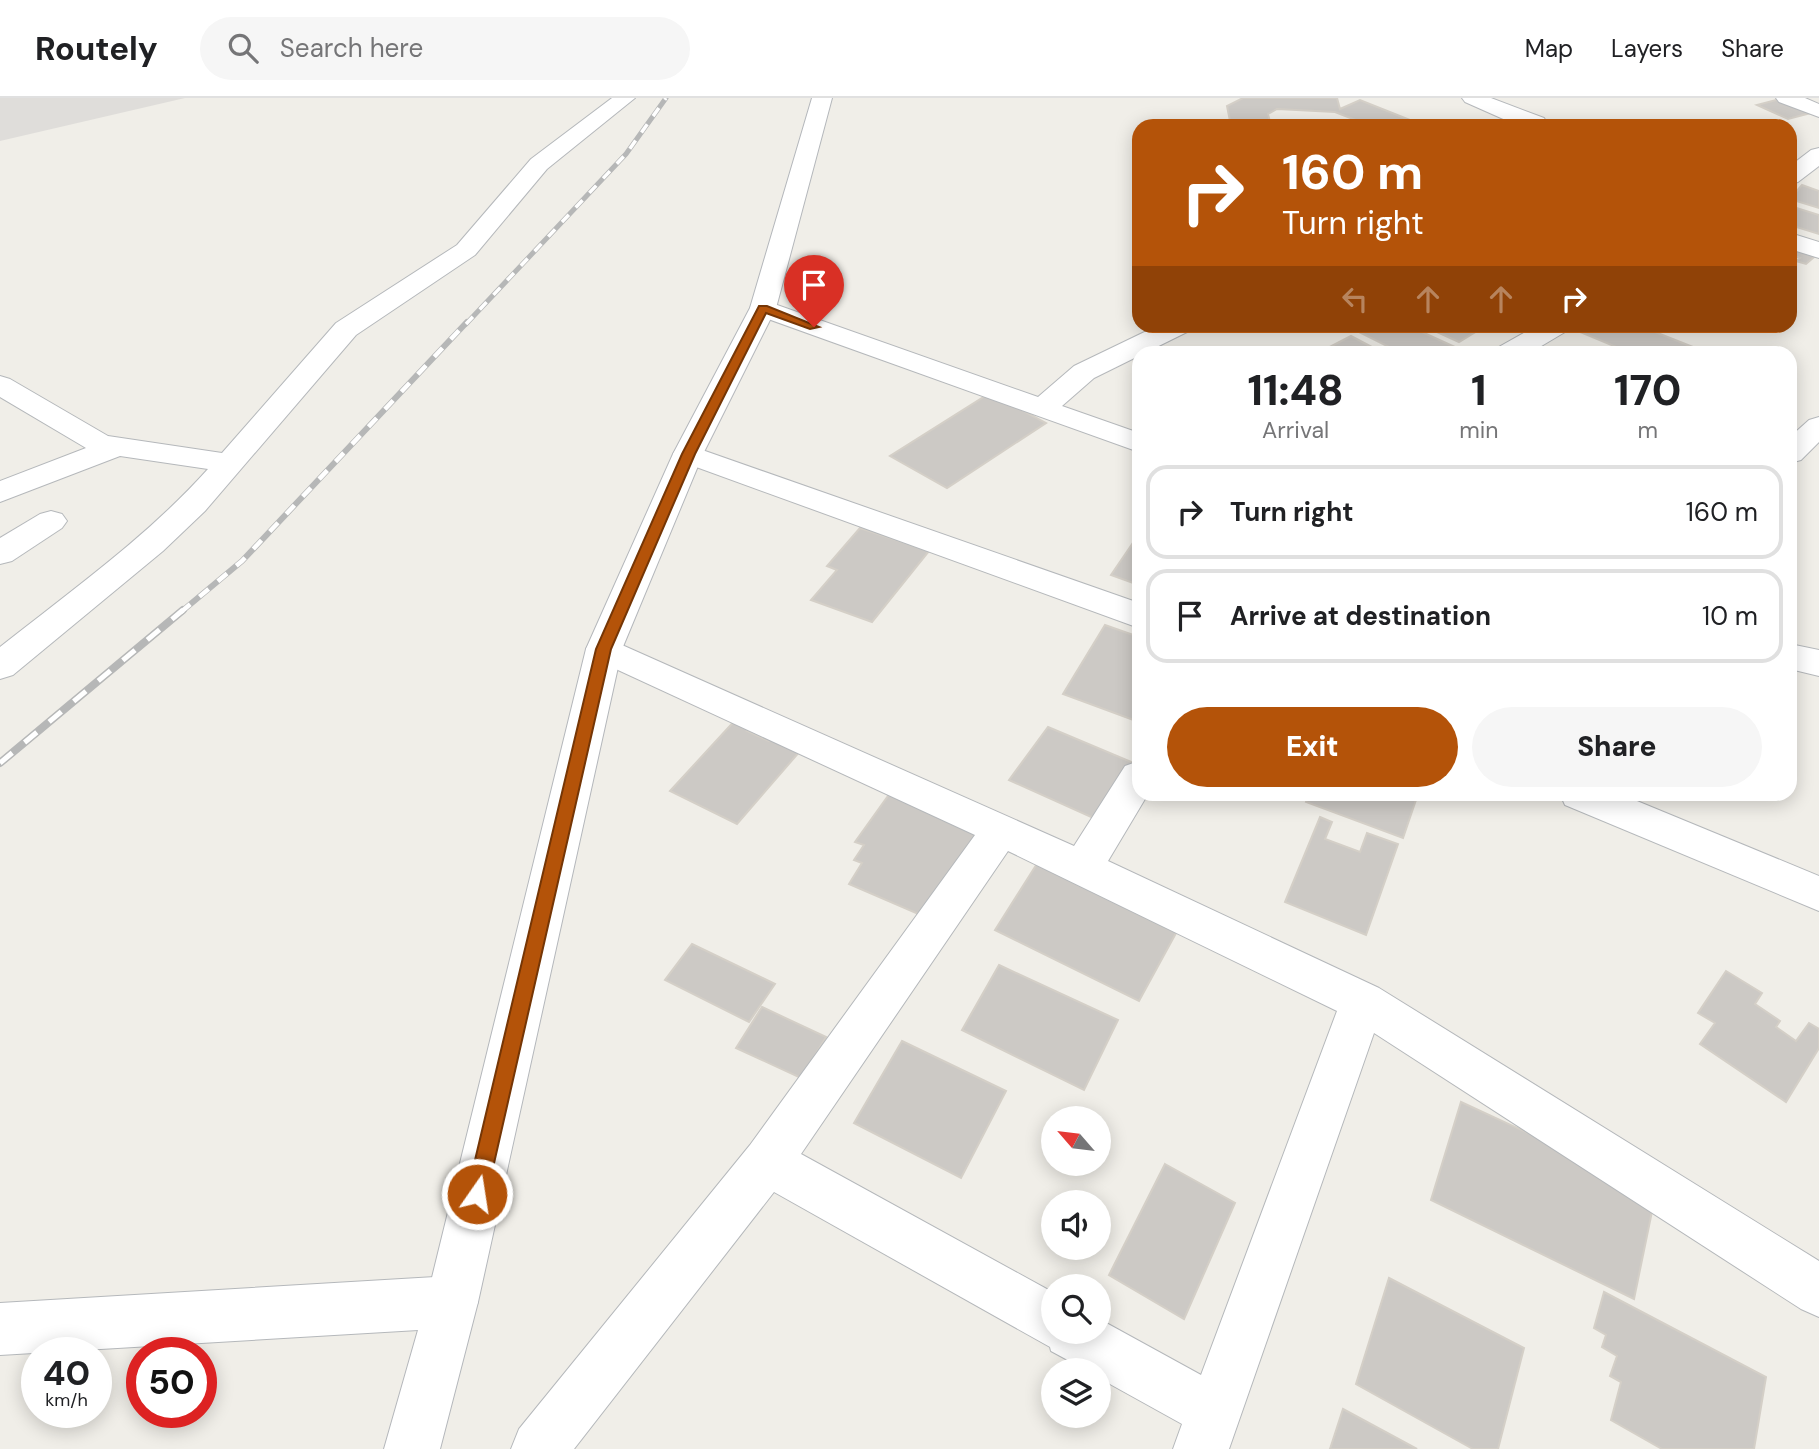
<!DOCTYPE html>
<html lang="en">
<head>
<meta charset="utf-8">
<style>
	:root { --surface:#fff; --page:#f6f6f6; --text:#202124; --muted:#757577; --line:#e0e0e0; --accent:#b45309 }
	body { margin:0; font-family:"DM Sans",sans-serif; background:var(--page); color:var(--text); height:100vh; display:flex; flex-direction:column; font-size:26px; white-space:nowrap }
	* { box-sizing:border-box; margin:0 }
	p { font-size:23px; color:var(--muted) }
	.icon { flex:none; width:38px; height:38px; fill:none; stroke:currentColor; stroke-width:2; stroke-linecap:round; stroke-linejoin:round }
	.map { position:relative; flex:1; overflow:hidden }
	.details { position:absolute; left:1132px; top:248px; width:665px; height:455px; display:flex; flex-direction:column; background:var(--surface); border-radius:21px; box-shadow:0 4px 18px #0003 }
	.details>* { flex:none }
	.banner { position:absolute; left:1132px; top:21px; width:665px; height:214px; border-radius:21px; box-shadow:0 4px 18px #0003; background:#b45309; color:#fff; overflow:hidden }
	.needle { width:46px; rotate:298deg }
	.fabs { position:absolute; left:1041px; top:1008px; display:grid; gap:14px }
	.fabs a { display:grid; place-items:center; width:70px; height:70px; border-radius:50%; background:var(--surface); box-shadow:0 4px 18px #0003; font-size:35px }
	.speed { position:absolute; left:21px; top:1239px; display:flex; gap:14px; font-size:35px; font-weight:700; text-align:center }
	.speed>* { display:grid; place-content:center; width:91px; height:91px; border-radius:50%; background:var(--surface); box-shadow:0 4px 18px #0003; line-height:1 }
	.speed small { font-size:18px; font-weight:400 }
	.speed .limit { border:10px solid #d22; background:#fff; color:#111 }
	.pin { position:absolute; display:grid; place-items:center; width:60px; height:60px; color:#fff; margin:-72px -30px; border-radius:50% 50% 50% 0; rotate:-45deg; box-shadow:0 0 7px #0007 }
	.pin .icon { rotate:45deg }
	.me { position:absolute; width:77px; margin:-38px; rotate:13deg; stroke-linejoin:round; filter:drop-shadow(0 0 5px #0008) }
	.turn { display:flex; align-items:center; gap:24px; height:147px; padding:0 35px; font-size:32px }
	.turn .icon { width:91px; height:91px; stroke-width:2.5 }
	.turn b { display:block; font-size:49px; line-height:60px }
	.lanes { display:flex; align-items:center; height:66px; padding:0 35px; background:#0003; justify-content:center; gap:35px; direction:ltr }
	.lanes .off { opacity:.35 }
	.eta { display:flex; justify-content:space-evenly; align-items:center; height:119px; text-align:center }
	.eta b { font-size:42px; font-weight:800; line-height:49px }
	.primary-button { display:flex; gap:14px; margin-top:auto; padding:14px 35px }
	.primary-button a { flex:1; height:80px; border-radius:42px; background:var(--accent); color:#fff; font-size:28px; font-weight:800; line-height:80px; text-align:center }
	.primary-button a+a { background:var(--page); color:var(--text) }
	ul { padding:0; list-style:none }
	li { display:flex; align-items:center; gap:21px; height:94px; margin:0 14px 10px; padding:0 21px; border:4px solid var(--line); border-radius:21px }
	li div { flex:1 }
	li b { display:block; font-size:26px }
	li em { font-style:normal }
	header { display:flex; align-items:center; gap:42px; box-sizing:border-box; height:98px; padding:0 35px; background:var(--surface); border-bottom:2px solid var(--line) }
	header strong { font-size:33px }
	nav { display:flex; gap:38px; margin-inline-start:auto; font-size:24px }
	.search { width:490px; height:63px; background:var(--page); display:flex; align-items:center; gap:18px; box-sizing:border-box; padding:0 24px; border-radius:38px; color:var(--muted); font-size:26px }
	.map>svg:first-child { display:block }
</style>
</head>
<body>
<header>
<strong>Routely</strong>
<div class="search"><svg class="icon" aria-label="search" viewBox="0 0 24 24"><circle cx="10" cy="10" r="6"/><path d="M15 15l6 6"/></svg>Search here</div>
<nav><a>Map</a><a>Layers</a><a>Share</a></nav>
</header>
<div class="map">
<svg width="1819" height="1351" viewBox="0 0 1819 1351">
	<rect width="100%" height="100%" fill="#f0eee8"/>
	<path fill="#dfddda" d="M0,0h185l-185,43z"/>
	<g fill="#ccc9c5" stroke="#d4cfc7" stroke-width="2">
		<path d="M1243,0h94l3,11 20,-9 65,26h-54l-36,-14 -58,-3 -9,5 3,12h-40l-4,-20z"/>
		<path d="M1780,1l31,14 -23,6 -31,-14z"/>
		<path d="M1802,87l17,6v17l-29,-9z"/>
		<path d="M1790,108l29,9v19l-29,-9z"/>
		<path d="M1790,144l29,10v1l-13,11 -10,-3 4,-3 -7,-3 -3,2z"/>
		<path d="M1367,228h42l48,22 -9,6h-45l-46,-23z"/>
		<path d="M1424,228h53l5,2 -23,14z"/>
		<path d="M1577,228h63l58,23 -4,5h-61l-60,-25z"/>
		<path d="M1351,238l34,18h-59l-4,-3z"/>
		<path d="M990,295l56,30 -99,65 -57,-32z"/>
		<path d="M860,430l69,23 -57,71 -61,-22 26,-30 -10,-4z"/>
		<path d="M1139,436v51l-28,-10z"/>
		<path d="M1105,527l34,12v85l-76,-28z"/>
		<path d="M739,618l15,7 -7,8 22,10 10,-11 28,13 -70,81 -67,-33z"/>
		<path d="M1048,629l88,37 -36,57 -91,-41z"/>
		<path d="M893,691l93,37 -56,93 -81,-35 13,-21 -8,-3 10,-15 -9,-3z"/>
		<path d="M1309,696h109l-15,44 -97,-36z"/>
		<path d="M1320,719l12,5 -7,17 35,13 7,-19 31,11 -32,91 -81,-33z"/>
		<path d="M1040,761l141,65 -42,77 -144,-71z"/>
		<path d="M692,846l83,40 -26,38 -84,-42z"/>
		<path d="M999,867l119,55 -34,70 -122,-60z"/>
		<path d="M1726,873l36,22 -7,11 25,17 -4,6 20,14 13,-18 10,6v19l-33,54 -86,-58 15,-21 -17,-10z"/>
		<path d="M762,909l64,30 -25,41 -65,-30z"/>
		<path d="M902,943l104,50 -45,87 -107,-55z"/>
		<path d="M1461,1004l195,90 -22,107 -203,-99z"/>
		<path d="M1165,1066l70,39 -51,116 -75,-44z"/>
		<path d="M1389,1180l135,70 -26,101h-25l-117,-65z"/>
		<path d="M1604,1194l162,85 -12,72h-92l-51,-29 10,-38 -11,-6 7,-20 -15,-9 4,-12 -12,-7z"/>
		<path d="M1343,1311l74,40h-87z"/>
	</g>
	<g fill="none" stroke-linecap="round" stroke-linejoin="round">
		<g stroke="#b5b8bb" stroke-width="2">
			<g id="minor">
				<path d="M612,0h23l-88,71 -72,86 -119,80 -151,176 -42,40 -150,124 -13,4v-32c71,-56 147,-110 208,-178l-88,-13 -120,46v-21l86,-33 -86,-51v-21l10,3 98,57 114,17 114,-130 121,-78 74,-86z"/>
				<path d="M1462,0h29l53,20 3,5 -2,3h-26l-54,-24z"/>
				<path d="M1776,0h29l14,6v13l-40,-15z"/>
				<path d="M1819,50v18l-21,16 -8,2v-18l21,-16z"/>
				<path d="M1790,135l29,9v16l-29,-9z"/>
				<path d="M763,202l275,97 36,-31 83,-40h33l-3,6 -93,46 -32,28 77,27v19l-385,-138 -4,-6 4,-6z"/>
				<path d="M1536,228h32l-3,6 -37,22h-34l3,-6z"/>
				<path d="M1819,319v25l-18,18 -11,3v-26l19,-17z"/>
				<path d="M688,347l451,158v25l-462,-168 -4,-6 4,-6z"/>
				<path d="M51,413l11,3 5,7 -5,7 -50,33 -12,3v-26l40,-24z"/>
				<path d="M604,539l470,209 51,-80 14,-5v33h9l-40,67 271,127 440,273v56l-18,-8 -427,-276 -145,416h-56l9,-25 -83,-46v-8h-13l-35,-19 -1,-4 -276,-155 -200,257h-63l8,-20 231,-284 225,-310 -383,-177 -6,-9 6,-9zM1008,753l329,160 -136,364 -102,-56v13h-45v-39l-253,-139z"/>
				<path d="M1790,546l29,6v26l-29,-7z"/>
				<path d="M1560,696h60l199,82v35l-254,-106z"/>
				<path d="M452,1178l18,8 8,18 -8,18 -18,8 -452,27v-52z"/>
			</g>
		</g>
		<g stroke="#b4b7bb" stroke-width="2">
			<path id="secondary" d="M812,0h20l-56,210 -73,146 -81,195 -144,653 -38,147h-56l42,-147 160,-653 87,-195 77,-146z"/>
		</g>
		<use href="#minor" fill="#fff" fill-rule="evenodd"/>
		<use href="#secondary" fill="#fff" fill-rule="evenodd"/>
		<g stroke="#b6b7b7" stroke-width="5">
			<path id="rail-far2" d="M466,226l160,-170 40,-56"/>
		</g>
		<g stroke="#b6b7b7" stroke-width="6">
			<path id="rail-far1" d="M181,514l61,-51 225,-239"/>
		</g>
		<g stroke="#b6b7b7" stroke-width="8">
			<path id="rail" d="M0,665l183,-153"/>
		</g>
		<use href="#rail-far2" stroke="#fff" stroke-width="3.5" stroke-dasharray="10" stroke-linecap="butt"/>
		<use href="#rail-far1" stroke="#fff" stroke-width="4.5" stroke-dasharray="12" stroke-linecap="butt"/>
		<use href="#rail" stroke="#fff" stroke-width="5" stroke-dasharray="16" stroke-linecap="butt"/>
	</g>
	<path fill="#b45309" stroke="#753606" stroke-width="2" d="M759,208h8l52,21 -9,2 -44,-16 -71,141 -84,195 -124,545 -3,7 -7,3 -7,-3 -3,-7 129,-545 86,-195z"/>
</svg>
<div class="fabs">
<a><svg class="needle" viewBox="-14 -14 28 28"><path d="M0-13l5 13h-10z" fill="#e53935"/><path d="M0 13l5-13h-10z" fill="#757577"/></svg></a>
<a><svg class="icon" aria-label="sound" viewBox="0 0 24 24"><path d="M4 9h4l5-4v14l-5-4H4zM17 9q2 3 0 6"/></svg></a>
<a><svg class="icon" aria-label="search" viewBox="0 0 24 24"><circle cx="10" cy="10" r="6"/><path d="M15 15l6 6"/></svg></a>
<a><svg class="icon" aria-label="layers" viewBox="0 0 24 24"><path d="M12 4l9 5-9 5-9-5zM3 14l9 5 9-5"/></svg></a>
</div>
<div class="speed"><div>40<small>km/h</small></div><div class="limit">50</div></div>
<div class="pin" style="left:814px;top:229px;background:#d93025"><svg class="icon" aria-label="arrive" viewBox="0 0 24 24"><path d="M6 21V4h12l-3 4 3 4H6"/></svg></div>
<svg class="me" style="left:477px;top:1096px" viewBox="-20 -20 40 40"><circle r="17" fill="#b45309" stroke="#fff" stroke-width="3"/><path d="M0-11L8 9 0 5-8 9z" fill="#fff"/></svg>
<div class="banner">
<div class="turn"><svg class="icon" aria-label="right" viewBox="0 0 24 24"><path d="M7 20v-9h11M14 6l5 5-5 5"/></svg><div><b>160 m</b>Turn right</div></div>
<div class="lanes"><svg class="icon off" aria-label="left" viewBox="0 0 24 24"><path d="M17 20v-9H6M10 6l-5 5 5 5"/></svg><svg class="icon off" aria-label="ahead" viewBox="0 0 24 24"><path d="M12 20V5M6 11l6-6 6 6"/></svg><svg class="icon off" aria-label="ahead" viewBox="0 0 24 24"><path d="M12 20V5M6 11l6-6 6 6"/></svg><svg class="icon" aria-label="right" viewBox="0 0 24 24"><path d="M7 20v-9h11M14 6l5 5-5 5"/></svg></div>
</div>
<section class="details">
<div class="eta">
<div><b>11:48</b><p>Arrival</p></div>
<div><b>1</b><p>min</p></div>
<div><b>170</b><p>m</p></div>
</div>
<ul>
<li><svg class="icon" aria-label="right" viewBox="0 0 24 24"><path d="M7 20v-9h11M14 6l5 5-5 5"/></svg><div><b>Turn right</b></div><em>160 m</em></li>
<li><svg class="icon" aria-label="arrive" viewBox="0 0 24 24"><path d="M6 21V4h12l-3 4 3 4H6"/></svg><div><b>Arrive at destination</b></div><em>10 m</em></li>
</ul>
<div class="primary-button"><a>Exit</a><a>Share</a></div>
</section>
</div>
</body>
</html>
